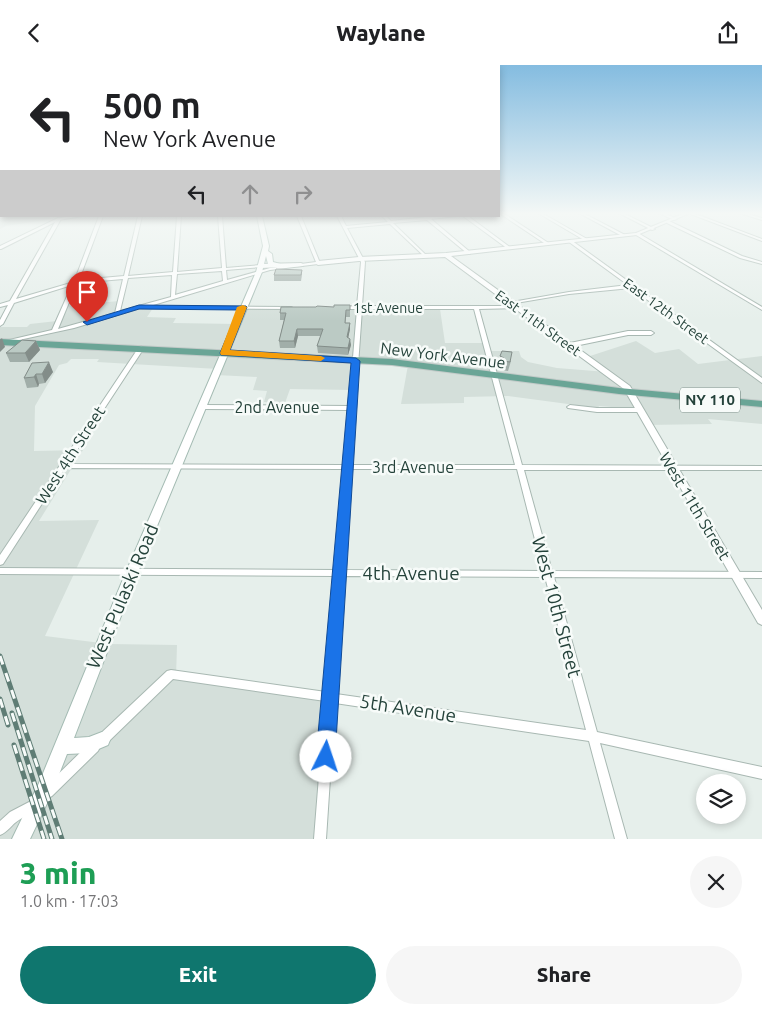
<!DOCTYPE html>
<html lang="en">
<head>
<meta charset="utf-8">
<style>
	:root { --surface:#fff; --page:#f6f6f6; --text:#202124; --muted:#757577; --accent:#0f766e }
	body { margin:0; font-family:Ubuntu,sans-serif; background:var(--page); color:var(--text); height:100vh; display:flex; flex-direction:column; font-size:19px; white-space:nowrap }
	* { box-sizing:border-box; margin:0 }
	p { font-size:16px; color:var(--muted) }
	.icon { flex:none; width:28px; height:28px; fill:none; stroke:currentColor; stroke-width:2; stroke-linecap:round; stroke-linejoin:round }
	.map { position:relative; height:774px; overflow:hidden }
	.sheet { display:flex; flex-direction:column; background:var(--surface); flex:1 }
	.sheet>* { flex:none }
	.banner { position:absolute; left:0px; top:0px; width:500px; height:152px; box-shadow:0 2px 8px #0003; background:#fff; color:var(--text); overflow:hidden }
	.fabs { position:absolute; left:696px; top:709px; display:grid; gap:10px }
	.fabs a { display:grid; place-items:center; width:50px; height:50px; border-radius:50%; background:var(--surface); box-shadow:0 2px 8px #0003; font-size:25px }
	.pin { position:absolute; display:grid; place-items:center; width:42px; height:42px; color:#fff; margin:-51px -21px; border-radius:50% 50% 50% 0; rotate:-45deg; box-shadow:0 0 5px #0007 }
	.pin .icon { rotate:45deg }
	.me { position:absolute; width:55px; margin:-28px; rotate:4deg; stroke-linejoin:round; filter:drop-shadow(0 0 4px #0008) }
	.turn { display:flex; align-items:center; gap:18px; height:105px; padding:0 20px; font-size:22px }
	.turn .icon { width:65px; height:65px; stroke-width:2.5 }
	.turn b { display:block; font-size:35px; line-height:42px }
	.lanes { display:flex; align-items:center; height:48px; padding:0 20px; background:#0003; justify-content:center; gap:25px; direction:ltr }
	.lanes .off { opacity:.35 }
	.round { display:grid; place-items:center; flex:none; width:52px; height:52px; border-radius:26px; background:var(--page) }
	.headline { display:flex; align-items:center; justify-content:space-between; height:85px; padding:0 20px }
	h1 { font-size:30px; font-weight:800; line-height:38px; color:#1e9e55 }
	.button { display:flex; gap:10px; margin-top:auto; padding:10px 20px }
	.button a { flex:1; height:58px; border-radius:30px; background:var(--accent); color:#fff; font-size:20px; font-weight:800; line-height:58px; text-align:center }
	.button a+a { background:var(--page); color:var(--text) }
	header { display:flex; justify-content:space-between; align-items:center; height:65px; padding:0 20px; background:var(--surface); font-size:22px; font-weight:800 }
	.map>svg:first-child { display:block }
</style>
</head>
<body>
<header><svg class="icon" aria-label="back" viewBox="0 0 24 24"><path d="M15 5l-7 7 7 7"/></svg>Waylane<svg class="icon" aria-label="share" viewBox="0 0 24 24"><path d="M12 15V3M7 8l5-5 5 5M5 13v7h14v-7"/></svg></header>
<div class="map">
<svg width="762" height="774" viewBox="0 0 762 774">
	<rect width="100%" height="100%" fill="#e6efeb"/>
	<g fill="#d4dfda">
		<path d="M0,148l1,3h45l6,3 -46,7 -6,3z"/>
		<path d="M119,236l-3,13 41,-12 -10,15 29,1 -3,5 64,1 6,-16 197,1 5,34h39l2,8h33l2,6 7,5 29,6 50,4 -20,-15 49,-16 19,12 24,-4 19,15 64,-8v68l-54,-5 4,5 -66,1 -9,-16 -38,-3 -1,2 -90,-12 -44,1v6l-63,1 7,-39 -53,-4 -3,29 -62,-1 -5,14 -21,-1 3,-11 -14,-1 4,-13 -41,-2 2,-6 -121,-7 2,-3h-28l-4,4 -8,2 -24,41 -1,45 49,-1 -44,71 60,-1 -54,116 64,8 68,1 -1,32 149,25 -11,137h-314v-512h27l3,-3 27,-3 6,-15z"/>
	</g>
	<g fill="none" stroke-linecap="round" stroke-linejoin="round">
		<g stroke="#a8b8b2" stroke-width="2">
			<g id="minor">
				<path d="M499,148h4l47,31 -3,1z"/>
				<path d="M538,148h4l45,26 -3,1z"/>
				<path d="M579,148h4l42,22 -3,1z"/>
				<path d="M619,148h4l32,16 -3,1z"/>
				<path d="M659,148h5l13,6 -3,1z"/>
				<path d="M688,148h5l69,26v2z"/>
				<path d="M739,148h5l18,5v2z"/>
				<path d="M99,151h4l-24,64 45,-4 14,-60h4l-14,60 45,-4 4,-56h4l-4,56 45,-4 -4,-52h4l4,52 35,-3 2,1 -2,1 -35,3 1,10 43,-12 46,-6 -19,-46h4l19,47 -2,1 -48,6 -120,36 141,1 2,1v1l-152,-1 -67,20 -69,15v-2l47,-11 20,-45 -58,18 -11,21 -3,2v-6l8,-15 -8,2v-3l10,-3 45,-79 -54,27h-1v-3l58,-28 3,1 -45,80 58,-17zM222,206l1,10 -48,14 2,-21zM172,210l-1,22 -51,14 8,-33zM123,214l-8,34 -57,16 19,-46z"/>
				<path d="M337,151h4l5,10 42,-4 -6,-6h4l5,5 36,-4 30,-1 -26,3 39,33v2h-2l-41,-34 -34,3 33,32 1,1 -2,1 -35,-33 -43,4 18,34 -3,44h157v1l-2,1 -38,1 43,156 240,1v4h-238l28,101 210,1v6l-208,-1 43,155 165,35v12l-162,-36 27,96h-12l-26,-98 -254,-38 -9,136h-12l11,-138 -152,-22 -67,65 -4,1 -4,-1 2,3 -2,4 -46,45 -4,2 -4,-2 -2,-4 2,-4 46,-45 4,-1 4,1 -1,-3 1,-4 69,-65 4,-1 155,22 9,-116 -335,-2v-6l336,2 8,-101 -279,-1 -62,96 -3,1v-10l139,-208 2,-1 3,2 -76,116 276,1 5,-55 -148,-1 -3,-2 3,-2 148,1 8,-97h-15l-2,-1 2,-1 15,-1 4,-44zM362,244h112l41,156h-164zM351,404h166l26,102 -199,-1zM344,511l201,1 41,153 -250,-36z"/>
				<path d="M463,151h5l43,32 -3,1z"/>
				<path d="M667,156h2l73,35 20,6v2l-22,-6 -73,-35z"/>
				<path d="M636,168h2l124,74v3l-126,-75z"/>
				<path d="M569,175h2l191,138v5l-131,-95 -62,6 -59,10v-2h2l57,-10 59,-7 -59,-43z"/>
				<path d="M628,266h23l3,2 -3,2h-23l-58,12 -3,-2 3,-2z"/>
				<path d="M570,340l27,3h41l3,2 -3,2h-41l-29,-4 -1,-1z"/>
				<path d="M33,735l4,2 2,4c-3,8 -13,9 -20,14 -7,4 -11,12 -19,15v-14l10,-9z"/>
			</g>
		</g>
		<g stroke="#a8b8b2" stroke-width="2">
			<g id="tertiary">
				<path d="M685,148h5l-53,22 -186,21 179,130 132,224v15l-4,-2 -134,-234 -179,-132 -86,4 -41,4 -3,-2 3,-2 41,-4 87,-4 190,-20z"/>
				<path d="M69,151h13l-23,4 -2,-1z"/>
				<path d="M301,198l2,1v2l-42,2 -3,-2 3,-2z"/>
			</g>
		</g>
		<g stroke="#a4bbb3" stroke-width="2">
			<path id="secondary" d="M257,151h5l7,30 -1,5 4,3 1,8 11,3 -3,2 -13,-3 -2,-8 -4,16 -124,300 -64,166 15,-1 13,-5 6,3 2,5 -2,5 -19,8 -22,1 -16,41 -21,44h-18l27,-56 87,-211 130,-300 7,-26z"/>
		</g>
		<g stroke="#c2cac8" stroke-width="2">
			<path id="primary" d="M0,274l392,20 227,29 143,13v6l-143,-13 -227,-29 -392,-20z"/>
		</g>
		<use href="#minor" fill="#fff" fill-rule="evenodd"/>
		<use href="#tertiary" fill="#fff" fill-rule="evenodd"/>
		<use href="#secondary" fill="#fff" fill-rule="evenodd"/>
		<use href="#primary" fill="#6aa596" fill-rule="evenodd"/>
		<g stroke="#5f7d75" stroke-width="5">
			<g id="rail">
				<path d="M0,591l62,183"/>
				<path d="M0,634l8,26"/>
				<path d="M12,648l40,126"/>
				<path d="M14,680l30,94"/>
			</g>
		</g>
		<use href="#rail" stroke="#f7fbf9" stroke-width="3" stroke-dasharray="9" stroke-linecap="butt"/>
	</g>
	<g fill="#a1aea9">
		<path d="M302,205v5l-1,6h-27v-6z"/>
		<path d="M350,240v12h-4l-1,6h5v6l-2,9 3,7 -3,10 -30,-2 -1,-7 4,-10h-23l-3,12h-15l-1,-7 5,-21h-4v-7z"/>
		<path d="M36,276l4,9 -11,12h-19l-4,-9z"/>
		<path d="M500,291l11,5 -3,10 -6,-1v-3l-3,-2z"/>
		<path d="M32,298l21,9 -8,11 -6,1 -1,3 -11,1 -3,-10z"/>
	</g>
	<g fill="#838d89">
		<path d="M350,258v6l-3,15v-7z"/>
		<path d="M297,264l1,7 -3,12 -1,-7z"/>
		<path d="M2,273l3,9 -5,5v-12z"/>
		<path d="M350,274l1,6 -3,10v-7z"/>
		<path d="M36,276l4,9 -11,12 -4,-9z"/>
		<path d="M49,297l4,10 -8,11 -3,-9z"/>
		<path d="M36,309l3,10 -1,3 -4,-10z"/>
	</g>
	<g fill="#bbcac4" stroke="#838d89">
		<path d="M276,204l26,1 -1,5h-27z"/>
		<path d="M334,240h16v5h-4l-1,13h5l-3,14 3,2 -2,9 -31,-2 6,-17h-26l-3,12h-15l7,-28h-6l1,-6h35l1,-1 17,1z"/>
		<path d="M22,275l14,1 -11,12h-19z"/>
		<path d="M502,286l10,1 -2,10 -7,-1 1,-3 -4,-2z"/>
		<path d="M49,297l-7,12h-6l-2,3 -10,1 8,-15z"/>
	</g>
	<linearGradient id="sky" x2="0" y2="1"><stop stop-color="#84bce0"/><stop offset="0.58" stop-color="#f4f8f6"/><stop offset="1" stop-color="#f4f8f6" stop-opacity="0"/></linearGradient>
	<rect width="762" height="256" fill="url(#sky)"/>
	<path fill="#1a73e8" stroke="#114b97" d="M139,240l107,1 1,1 -17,43 126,8 4,3 -25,396 -3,6 -6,3 -7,-3 -3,-6 35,-394 -130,-8 -1,-2 18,-43 -99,-1 -52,16 -4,-3z"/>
	<path fill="#f59e0b" d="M243,240l4,2 -17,43 91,6 4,2 -4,3 -100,-6 -1,-2 17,-46z"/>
	<g text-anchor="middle" stroke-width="5" stroke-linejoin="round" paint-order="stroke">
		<g font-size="14" fill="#24423a" stroke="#f7fbf9">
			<text x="388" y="248">1st Avenue</text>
			<text transform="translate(666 246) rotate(36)" y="5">East 12th Street</text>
			<text transform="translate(538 258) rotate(36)" y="5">East 11th Street</text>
		</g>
		<rect fill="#f7fbf9" stroke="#637a73" stroke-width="1" x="680" y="322.5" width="60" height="25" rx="4"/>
		<g font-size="15" font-weight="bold" fill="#24423a">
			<text x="710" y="340">NY 110</text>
		</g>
		<g font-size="16" fill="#24423a" stroke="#f7fbf9">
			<text transform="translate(443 290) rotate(7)" y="6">New York Avenue</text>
			<text x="277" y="348">2nd Avenue</text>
			<text transform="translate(70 390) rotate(-57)" y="6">West 4th Street</text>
			<text x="413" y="408">3rd Avenue</text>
			<text transform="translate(695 441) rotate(59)" y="6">West 11th Street</text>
		</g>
		<g font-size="19" fill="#24423a" stroke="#f7fbf9">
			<text x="411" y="515">4th Avenue</text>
			<text transform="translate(122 531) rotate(-67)" y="7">West Pulaski Road</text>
			<text transform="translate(557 542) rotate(75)" y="7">West 10th Street</text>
			<text transform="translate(408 643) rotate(9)" y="7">5th Avenue</text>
		</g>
	</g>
</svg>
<div class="fabs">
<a><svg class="icon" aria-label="layers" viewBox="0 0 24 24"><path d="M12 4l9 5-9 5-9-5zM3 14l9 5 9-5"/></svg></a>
</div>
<div class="pin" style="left:87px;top:257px;background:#d93025"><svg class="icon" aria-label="arrive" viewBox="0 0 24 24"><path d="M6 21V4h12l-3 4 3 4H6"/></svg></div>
<svg class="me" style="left:326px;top:692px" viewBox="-20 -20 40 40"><circle r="19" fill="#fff"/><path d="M0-13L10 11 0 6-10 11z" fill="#1a73e8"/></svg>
<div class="banner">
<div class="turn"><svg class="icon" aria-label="left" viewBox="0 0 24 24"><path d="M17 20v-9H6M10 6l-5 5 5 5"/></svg><div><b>500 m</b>New York Avenue</div></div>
<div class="lanes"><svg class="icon" aria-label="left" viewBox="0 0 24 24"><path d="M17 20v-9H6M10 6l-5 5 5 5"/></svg><svg class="icon off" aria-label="ahead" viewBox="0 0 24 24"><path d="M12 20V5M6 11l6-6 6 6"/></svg><svg class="icon off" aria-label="right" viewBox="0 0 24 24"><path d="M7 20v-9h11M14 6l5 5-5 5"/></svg></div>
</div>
</div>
<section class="sheet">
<div class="headline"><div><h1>3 min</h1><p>1.0 km · 17:03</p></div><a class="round"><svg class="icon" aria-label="close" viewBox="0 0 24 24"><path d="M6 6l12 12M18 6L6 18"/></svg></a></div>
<div class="button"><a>Exit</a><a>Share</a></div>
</section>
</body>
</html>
